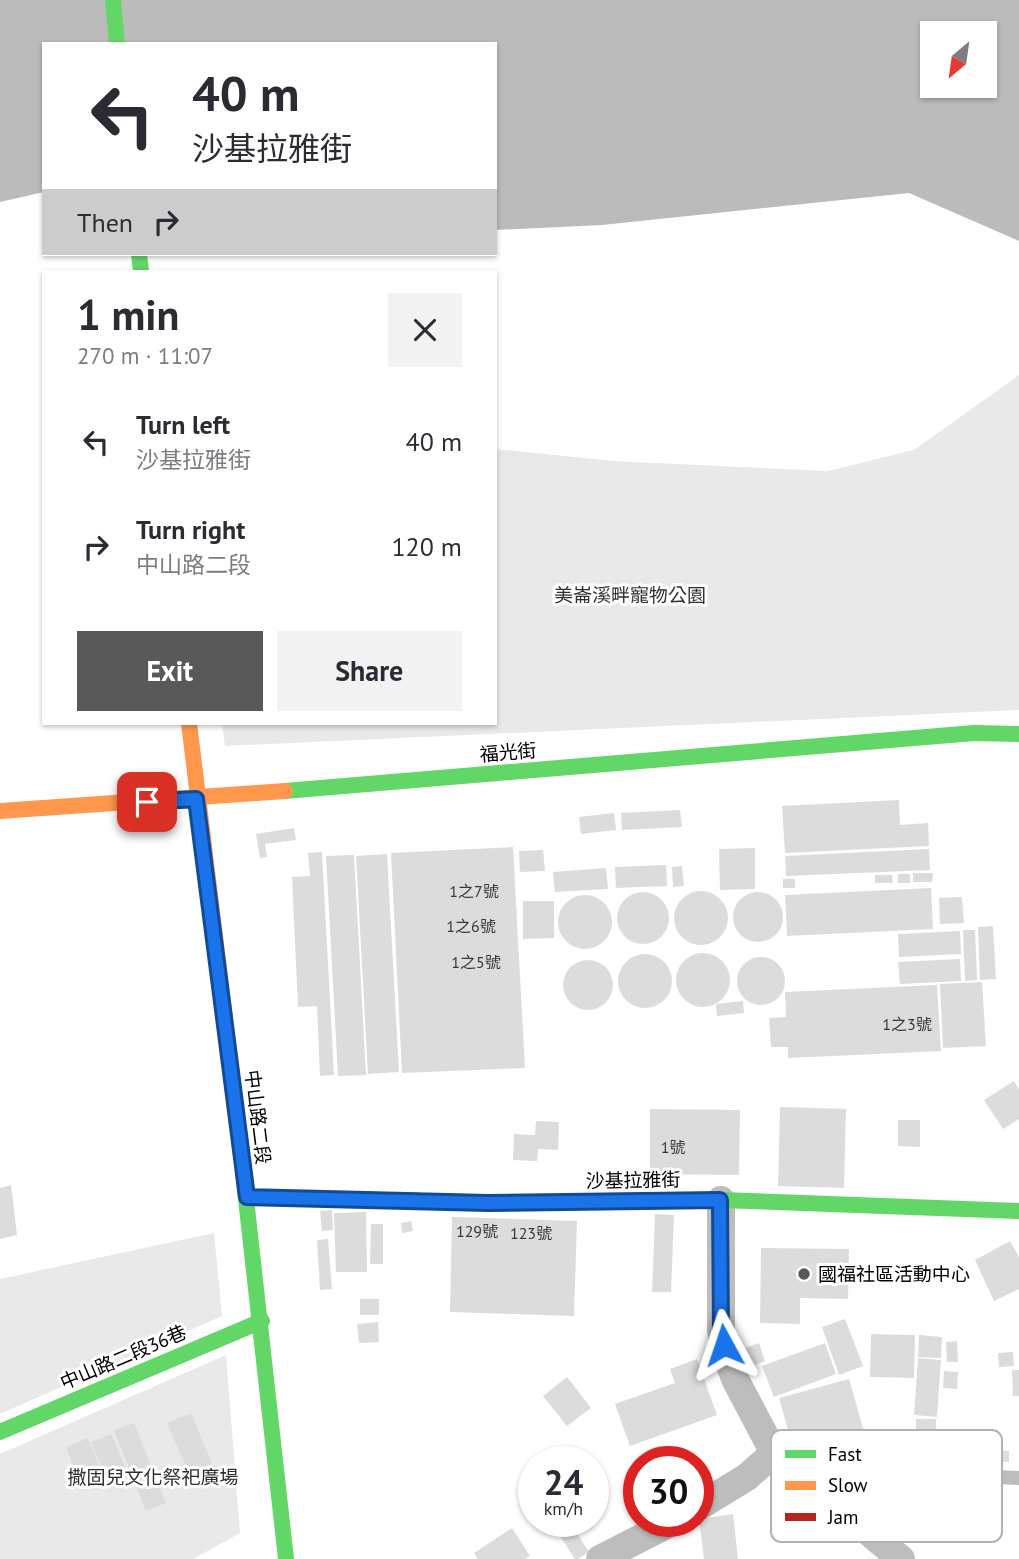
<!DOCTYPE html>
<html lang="en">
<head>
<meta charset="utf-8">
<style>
	:root { --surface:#fff; --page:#f2f2f3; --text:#2b2b33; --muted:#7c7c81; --accent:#595959 }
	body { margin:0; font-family:"PT Sans","Noto Sans TC",sans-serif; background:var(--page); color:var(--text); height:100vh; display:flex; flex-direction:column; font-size:26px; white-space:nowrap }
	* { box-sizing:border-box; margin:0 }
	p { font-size:23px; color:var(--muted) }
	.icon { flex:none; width:38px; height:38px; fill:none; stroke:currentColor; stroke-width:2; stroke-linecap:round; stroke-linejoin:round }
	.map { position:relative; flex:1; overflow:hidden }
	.sheet { position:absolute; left:42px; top:270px; width:455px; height:455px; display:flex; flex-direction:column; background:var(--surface); border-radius:0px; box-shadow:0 2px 5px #0004 }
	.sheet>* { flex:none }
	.top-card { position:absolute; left:42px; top:42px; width:455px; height:214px; border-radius:0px; box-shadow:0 2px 5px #0004; background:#fff; color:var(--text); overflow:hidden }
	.needle { width:46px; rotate:209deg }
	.controls { position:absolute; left:920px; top:21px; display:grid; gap:14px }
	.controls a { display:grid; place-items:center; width:77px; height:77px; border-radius:0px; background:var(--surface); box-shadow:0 2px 5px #0004; font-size:35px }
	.speed { position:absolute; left:518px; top:1446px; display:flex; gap:14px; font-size:35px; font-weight:700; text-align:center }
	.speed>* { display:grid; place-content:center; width:91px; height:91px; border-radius:50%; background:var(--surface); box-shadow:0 2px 5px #0004; line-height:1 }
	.speed small { font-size:18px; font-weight:400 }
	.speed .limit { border:10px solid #d22; background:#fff; color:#111 }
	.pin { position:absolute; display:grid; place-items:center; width:60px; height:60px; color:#fff; margin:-30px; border-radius:14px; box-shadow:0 4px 10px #0006 }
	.me { position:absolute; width:77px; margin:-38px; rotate:355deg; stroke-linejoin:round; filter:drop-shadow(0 0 5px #0008) }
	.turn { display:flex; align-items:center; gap:24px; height:147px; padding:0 35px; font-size:32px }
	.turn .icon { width:91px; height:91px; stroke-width:2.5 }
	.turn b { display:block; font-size:49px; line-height:60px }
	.then { display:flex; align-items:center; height:66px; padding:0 35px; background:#0003; gap:14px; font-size:26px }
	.round { display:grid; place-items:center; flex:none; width:74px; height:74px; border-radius:0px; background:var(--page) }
	.headline { display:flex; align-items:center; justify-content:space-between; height:119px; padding:0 35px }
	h1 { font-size:42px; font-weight:700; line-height:52px }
	.cta { display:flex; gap:14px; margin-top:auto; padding:14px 35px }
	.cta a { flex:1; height:80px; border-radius:0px; background:var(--accent); color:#fff; font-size:28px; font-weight:700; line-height:80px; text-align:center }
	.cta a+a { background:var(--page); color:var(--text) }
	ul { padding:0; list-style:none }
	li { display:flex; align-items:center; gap:21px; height:105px; padding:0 35px }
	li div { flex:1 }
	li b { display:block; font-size:26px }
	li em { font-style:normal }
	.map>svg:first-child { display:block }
</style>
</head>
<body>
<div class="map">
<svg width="1019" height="1559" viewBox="0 0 1019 1559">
	<rect width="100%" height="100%" fill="#fff"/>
	<g fill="#e9e9e9">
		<path d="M1019,375v335l-794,36 -3,-23h273v-274l118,12 215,10 86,-21z"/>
		<path d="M214,1233l8,83 -222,98v-135z"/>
		<path d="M226,1355l14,178 -47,26h-193v-105z"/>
	</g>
	<path fill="#bbb" fill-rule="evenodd" d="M0,0h1019v241l-110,-48 -307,32 -107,5v-186h-451v148l-44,10zM933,33h52v53h-52z"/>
	<g fill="#dcdcdc">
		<path d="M899,800l1,25 28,-2 1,23 -144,7 -3,-47z"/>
		<path d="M680,810l2,17 -60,3 -1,-17z"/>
		<path d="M614,813l2,17 -35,4 -2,-17z"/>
		<path d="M294,828l2,12 -31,4 2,13 -7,1 -4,-24z"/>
		<path d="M513,847l12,221 -123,5 -11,-220z"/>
		<path d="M755,848v41l-35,1 -1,-41z"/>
		<path d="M929,849l1,21 -144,6 -1,-20z"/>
		<path d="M543,850l2,21 -25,1 -1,-21z"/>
		<path d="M322,852l12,223 -14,1 -3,-70 -19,1 -6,-130 18,-1 -2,-23z"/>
		<path d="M387,854l12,218 -31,2 -12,-218z"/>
		<path d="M354,855l12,220 -28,1 -12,-220z"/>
		<path d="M666,865l1,21 -51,2 -1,-21z"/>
		<path d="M682,866l2,20 -11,1 -1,-20z"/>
		<path d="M606,868l2,21 -53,3 -2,-20z"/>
		<path d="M913,873h20l-1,9h-19z"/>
		<rect x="898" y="874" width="12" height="9"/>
		<path d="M875,875h17l1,8h-18z"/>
		<rect x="783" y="879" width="12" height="9"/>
		<path d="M931,888l2,41 -146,7 -2,-41z"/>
		<circle cx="701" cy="918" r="27"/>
		<circle cx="758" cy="917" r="25"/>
		<circle cx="643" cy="918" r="26"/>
		<circle cx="585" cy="922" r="27"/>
		<path d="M962,897l2,26 -24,1 -1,-26z"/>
		<path d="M523,901h31v37l-31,1z"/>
		<path d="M993,926l3,53 -16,1 -2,-53z"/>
		<path d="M963,930h12l2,50 -12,1z"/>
		<path d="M960,931l1,23 -62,3 -1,-23z"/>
		<circle cx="703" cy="980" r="27"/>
		<circle cx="645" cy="981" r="27"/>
		<circle cx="761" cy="981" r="24"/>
		<path d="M960,959l1,22 -61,3 -2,-22z"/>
		<circle cx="588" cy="985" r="25"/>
		<path d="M982,982l4,64 -43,2 -3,-64z"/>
		<path d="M937,985l4,66 -153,7v-11h-17l-2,-29 17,-1 -1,-25z"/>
		<path d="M743,1001l1,12 -27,3 -1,-12z"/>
		<path d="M1014,1081l5,8v30l-16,10 -19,-29z"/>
		<path d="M780,1107l66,2 -2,79 -66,-2z"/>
		<path d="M650,1109l90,1 -1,65 -89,-1z"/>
		<path d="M898,1120h22v27l-22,-1z"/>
		<path d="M536,1121l23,1 -1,28 -20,-1 -1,12 -24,-1 1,-26 21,1z"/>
		<path d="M11,1185l6,50 -17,4v-51z"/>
		<path d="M332,1210l1,20 -11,1 -2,-20z"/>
		<path d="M366,1212l1,60h-31l-2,-59z"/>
		<path d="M655,1214l19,1 -3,77h-19z"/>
		<path d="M452,1217l125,4 -3,95 -124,-4z"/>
		<path d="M411,1221l2,10 -11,2 -1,-10z"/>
		<path d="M371,1224h12v40h-13z"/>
		<path d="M328,1239l4,50 -12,1 -3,-50z"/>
		<path d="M1010,1241l9,16v32l-25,12 -19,-41z"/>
		<path d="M761,1248l88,1 -1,50 -48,-1v26l-40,-1z"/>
		<rect x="360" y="1299" width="19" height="16"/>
		<path d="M845,1319l18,47 -24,9 -17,-48z"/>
		<path d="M378,1322l1,20 -20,1 -2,-19z"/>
		<path d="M871,1334l44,1 -1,43 -44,-1z"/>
		<path d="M919,1335l23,2 -1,21 -23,-1z"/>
		<path d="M957,1341l1,21h-11l-1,-20z"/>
		<path d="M759,1343l6,18 -24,9 -6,-18z"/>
		<path d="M825,1343l11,31 -62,23 -12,-31z"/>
		<path d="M1013,1352l1,14 -15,1 -1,-14z"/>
		<path d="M918,1358l23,2 -4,57 -23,-2z"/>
		<path d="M697,1359l20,56 -87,31 -15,-42 60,-21 -5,-14z"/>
		<path d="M1012,1370h7v26h-6z"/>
		<path d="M944,1371l14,1 -1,17 -14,-1z"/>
		<path d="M567,1377l24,31 -24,18 -24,-30z"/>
		<path d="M849,1379l19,67 -70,19 -19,-67z"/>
		<path d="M191,1413l21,51 -23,10 -22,-51z"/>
		<rect x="916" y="1419" width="20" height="26"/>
		<path d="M134,1423l32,80 -20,8 -32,-81z"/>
		<path d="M111,1434l17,39 -20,9 -17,-40z"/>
		<path d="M88,1438l13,33 -23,9 -12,-33z"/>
		<path d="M995,1450l14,1v11l-14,-1z"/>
		<path d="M733,1514l5,45h-34l-5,-40z"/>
		<path d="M569,1521l20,31 -11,7h-3l-19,-29z"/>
		<path d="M512,1528l18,28 -5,3h-47l-4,-6z"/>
	</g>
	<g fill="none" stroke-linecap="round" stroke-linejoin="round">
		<path stroke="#bdbdbd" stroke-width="14" d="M797,1468l222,10"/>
		<g stroke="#bdbdbd" stroke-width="28">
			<path d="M721,1200v131l6,27 9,23 38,72 127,106"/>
			<path d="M698,1507l49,-30 27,-24"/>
			<path d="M600,1559l74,-38"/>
		</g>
		<g stroke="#63d668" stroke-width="16">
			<path d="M113,0l4,44"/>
			<path d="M139,254l2,17"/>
			<path d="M285,791l689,-58 45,1"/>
			<path d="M235,1100l51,459"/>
			<path d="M510,1203l211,-3 298,11"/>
			<path d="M0,1432l262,-111"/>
		</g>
		<g stroke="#ff974d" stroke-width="16">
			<path d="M189,723l46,377"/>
			<path d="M0,811l285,-20"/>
		</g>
		<path stroke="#b3261e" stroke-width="16" d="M247,1197l263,6"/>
	</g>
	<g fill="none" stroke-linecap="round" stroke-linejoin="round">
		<g stroke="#114b97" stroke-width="18">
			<path id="route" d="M147,802l49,-3 51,398 241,6 232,-3 1,131 3,14"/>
		</g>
		<use href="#route" stroke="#1a73e8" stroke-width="12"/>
	</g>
	<circle fill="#595959" stroke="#fff" stroke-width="2.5" cx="804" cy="1274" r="7"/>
	<g text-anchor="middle" stroke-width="6" stroke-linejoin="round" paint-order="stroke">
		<g font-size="16" fill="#373737">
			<text x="474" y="897">1之7號</text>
			<text x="471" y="932">1之6號</text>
			<text x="476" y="968">1之5號</text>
			<text x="907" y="1030">1之3號</text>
			<text x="673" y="1153">1號</text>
			<text x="477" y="1237">129號</text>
			<text x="531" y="1239">123號</text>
		</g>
		<g font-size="19" fill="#2e2e2e" stroke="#fff">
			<text x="630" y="602">美崙溪畔寵物公園</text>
			<text x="153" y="1484">撒固兒文化祭祀廣場</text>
		</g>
		<g font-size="19" fill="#000" stroke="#fff">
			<text transform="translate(508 752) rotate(-5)" y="7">福光街</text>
			<text transform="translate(258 1117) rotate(83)" y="7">中山路二段</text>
			<text transform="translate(633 1180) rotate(-1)" y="7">沙基拉雅街</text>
			<text transform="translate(123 1357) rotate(-23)" y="7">中山路二段36巷</text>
		</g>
		<g font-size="19" fill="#000" stroke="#fff" text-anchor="start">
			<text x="818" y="1281">國福社區活動中心</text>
		</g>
	</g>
	<rect x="771" y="1430" width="231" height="112" rx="10" fill="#fff" stroke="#b2b2b2" stroke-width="2"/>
	<rect x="785" y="1450" width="31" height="8" fill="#63d668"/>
	<rect x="785" y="1481" width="31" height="9" fill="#ff974d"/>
	<rect x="785" y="1513" width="31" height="8" fill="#b3261e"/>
	<g font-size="19" fill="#000">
		<text x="828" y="1461">Fast</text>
		<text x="828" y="1492">Slow</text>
		<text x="828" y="1524">Jam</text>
	</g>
</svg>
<div class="controls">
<a><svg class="needle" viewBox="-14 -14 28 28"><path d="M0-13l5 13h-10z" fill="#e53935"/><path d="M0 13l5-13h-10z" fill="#7c7c81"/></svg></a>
</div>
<div class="speed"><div>24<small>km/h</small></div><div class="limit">30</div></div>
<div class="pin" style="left:147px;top:802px;background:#d93025"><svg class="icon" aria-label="arrive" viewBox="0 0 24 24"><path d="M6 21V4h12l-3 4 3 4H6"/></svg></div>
<svg class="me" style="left:724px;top:1345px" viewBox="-20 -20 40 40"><path d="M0-17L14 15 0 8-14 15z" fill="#1a73e8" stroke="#fff" stroke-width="4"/></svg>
<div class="top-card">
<div class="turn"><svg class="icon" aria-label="left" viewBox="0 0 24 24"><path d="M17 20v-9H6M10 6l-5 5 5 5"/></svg><div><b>40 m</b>沙基拉雅街</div></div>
<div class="then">Then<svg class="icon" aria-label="right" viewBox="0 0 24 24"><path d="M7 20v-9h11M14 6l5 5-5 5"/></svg></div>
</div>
<section class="sheet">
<div class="headline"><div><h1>1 min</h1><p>270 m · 11:07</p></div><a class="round"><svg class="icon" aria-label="close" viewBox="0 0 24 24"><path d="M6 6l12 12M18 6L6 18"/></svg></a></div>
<ul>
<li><svg class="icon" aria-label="left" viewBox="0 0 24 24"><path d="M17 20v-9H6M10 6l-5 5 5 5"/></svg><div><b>Turn left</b><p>沙基拉雅街</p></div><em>40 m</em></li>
<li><svg class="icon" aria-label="right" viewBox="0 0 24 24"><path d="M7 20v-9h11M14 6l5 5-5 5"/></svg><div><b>Turn right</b><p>中山路二段</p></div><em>120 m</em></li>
</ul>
<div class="cta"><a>Exit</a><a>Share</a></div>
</section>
</div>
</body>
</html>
